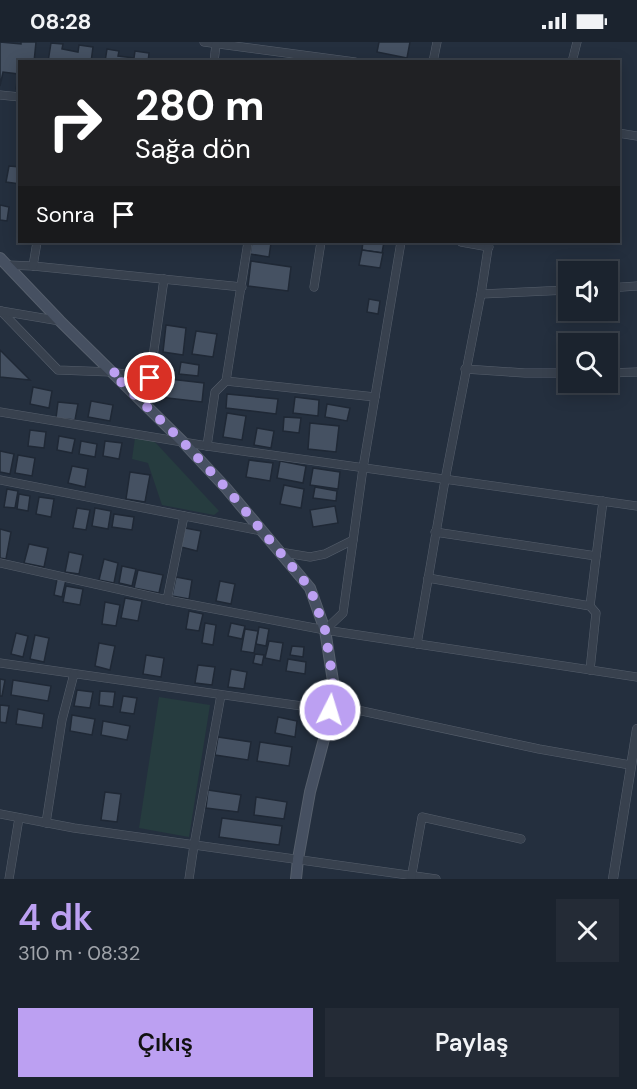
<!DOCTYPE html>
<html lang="tr">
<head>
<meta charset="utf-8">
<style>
	:root { --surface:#1b232e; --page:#242b36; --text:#f1f3f6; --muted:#a0a4aa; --line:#39404a; --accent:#bca0f2 }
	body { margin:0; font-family:"DM Sans",sans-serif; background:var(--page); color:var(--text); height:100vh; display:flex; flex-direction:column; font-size:22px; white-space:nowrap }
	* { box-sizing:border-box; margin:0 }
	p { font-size:20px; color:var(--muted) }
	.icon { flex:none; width:33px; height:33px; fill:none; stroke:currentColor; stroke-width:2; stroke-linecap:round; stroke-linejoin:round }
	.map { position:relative; height:837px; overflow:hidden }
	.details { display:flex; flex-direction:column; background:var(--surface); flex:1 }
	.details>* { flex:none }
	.banner { position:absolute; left:18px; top:18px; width:602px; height:183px; border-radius:0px; box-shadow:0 3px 15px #0003,0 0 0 2px var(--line); background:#202124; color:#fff; overflow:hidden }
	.fabs { position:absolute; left:558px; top:219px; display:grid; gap:12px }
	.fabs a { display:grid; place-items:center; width:60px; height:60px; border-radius:0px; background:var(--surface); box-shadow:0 3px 15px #0003,0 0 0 2px var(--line); font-size:30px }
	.pin { position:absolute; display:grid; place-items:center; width:51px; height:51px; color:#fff; margin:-26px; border:3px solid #fff; border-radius:50%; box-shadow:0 2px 6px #0007 }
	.me { position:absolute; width:66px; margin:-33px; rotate:5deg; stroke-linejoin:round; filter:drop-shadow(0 0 4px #0008) }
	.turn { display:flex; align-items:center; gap:21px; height:126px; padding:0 18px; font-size:27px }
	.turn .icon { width:78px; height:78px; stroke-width:2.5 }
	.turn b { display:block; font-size:42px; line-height:51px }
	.then { display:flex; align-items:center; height:57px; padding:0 18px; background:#0003; gap:12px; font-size:22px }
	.round { display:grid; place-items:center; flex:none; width:63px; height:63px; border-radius:0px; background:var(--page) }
	.overview { display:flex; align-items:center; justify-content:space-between; height:102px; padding:0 18px }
	h1 { font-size:36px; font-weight:600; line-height:45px; color:var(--accent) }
	.button { display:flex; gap:12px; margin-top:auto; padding:12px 18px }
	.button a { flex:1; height:69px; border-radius:0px; background:var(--accent); color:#111; font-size:24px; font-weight:600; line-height:69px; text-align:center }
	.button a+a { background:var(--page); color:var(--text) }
	.status { display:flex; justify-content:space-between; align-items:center; height:42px; padding:0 30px; background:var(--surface); direction:ltr }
	.status svg { height:16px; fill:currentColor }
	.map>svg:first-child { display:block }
</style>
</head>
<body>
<div class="status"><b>08:28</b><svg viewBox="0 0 49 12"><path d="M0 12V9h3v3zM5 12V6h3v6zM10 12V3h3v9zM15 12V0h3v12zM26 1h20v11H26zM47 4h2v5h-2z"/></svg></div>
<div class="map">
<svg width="637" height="837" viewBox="0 0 637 837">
	<rect width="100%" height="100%" fill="#242f3e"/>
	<g fill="#263c3f">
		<path d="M135,396l19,3 65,70 -5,4 -52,-10 -14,-42 -16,-4z"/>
		<path d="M159,655l51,8 -21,132 -50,-9z"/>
	</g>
	<g fill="#455162" stroke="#1f2835" stroke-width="1.5">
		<path d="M0,0l21,2v-2h15l-2,20h-14v28l-4,-1 2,-15 -15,-2 -3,14z"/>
		<path d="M379,0h31l-3,16 -30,-6z"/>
		<path d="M51,1l12,1 -1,5 16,3 1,-7 14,2 -2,15h-43z"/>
		<path d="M107,7l12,2 -1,5 16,2 1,-7 14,2 -1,9h-43z"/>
		<path d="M9,124l11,1v17l-14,-2z"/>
		<path d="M0,163l9,2 -2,14 -7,-1z"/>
		<path d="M252,200l19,1 -2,14 -19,-3z"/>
		<path d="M363,200h21l-2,11 -20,-3z"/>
		<path d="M362,208l21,3 -3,15 -21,-3z"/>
		<path d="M251,219l40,6 -3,24 -40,-5z"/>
		<path d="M369,257l11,2 -2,13 -11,-2z"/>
		<path d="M166,283l20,3 -3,27 -20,-3z"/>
		<path d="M196,289l21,3 -4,23 -21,-3z"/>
		<path d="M0,308l30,30 -30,-3z"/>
		<path d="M181,320l18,3 -1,11 -19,-2z"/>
		<path d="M161,336l43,5 -2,19 -43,-5z"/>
		<path d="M33,345l19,4 -3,17 -19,-4z"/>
		<path d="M227,352l51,5 -2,15 -50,-6z"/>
		<path d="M295,355l24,3 -1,16 -25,-3z"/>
		<path d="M91,359l22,4 -3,16 -22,-4z"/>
		<path d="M58,360l20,2 -3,16 -19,-2z"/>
		<path d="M327,362l23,4 -3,13 -22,-4z"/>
		<path d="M227,371l19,3 -4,24 -19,-3z"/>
		<path d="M284,375l17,1 -2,15 -16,-2z"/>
		<path d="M310,381l29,3 -3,26 -28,-3z"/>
		<path d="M257,386l17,3 -3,17 -17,-3z"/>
		<path d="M30,388l16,2 -2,16 -16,-2z"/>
		<path d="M59,394l16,3 -3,14 -15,-3z"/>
		<path d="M81,399l16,3 -2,13 -16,-3z"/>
		<path d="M105,399l17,2 -3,16 -16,-3z"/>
		<path d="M0,409l14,3 -4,20 -10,-2z"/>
		<path d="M18,413l17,3 -3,18 -17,-3z"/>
		<path d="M249,418l24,3 -3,18 -24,-4z"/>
		<path d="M280,419l26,5 -3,17 -26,-5z"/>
		<path d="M72,424l16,3 -3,18 -17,-4z"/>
		<path d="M313,426l27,4 -2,17 -28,-4z"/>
		<path d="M130,430l20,3 -5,27 -19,-3z"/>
		<path d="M284,443l20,4 -3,19 -21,-4z"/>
		<path d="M315,445l22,4 -1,10 -23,-3z"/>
		<path d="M7,447l11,2 -3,17 -11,-1z"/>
		<path d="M19,452l11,2 -2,15 -11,-2z"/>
		<path d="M39,455l15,2 -3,18 -15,-3z"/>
		<path d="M335,464l3,17 -25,4 -3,-17z"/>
		<path d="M77,466l13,2 -4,20 -13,-2z"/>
		<path d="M95,466l16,3 -3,18 -16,-3z"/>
		<path d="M114,472l20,3 -2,13 -20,-3z"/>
		<path d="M185,486l16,3 -4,20 -16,-4z"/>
		<path d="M0,487l11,3 -5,27 -6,-1z"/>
		<path d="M29,502l19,4 -4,19 -20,-4z"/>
		<path d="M69,510l14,3 -4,19 -14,-2z"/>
		<path d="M104,517l14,4 -4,20 -15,-3z"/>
		<path d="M122,524l14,3 -4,17 -13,-3z"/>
		<path d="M138,528l25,5 -4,18 -25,-5z"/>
		<path d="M176,535l16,3 -3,19 -17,-3z"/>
		<path d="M57,537l9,1 -4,17 -8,-2z"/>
		<path d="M220,539l15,3 -4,20 -15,-3z"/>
		<path d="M66,544l17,3 -3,16 -17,-3z"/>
		<path d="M125,556l17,3 -4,20 -17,-3z"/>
		<path d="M105,560l15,3 -4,21 -14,-2z"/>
		<path d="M189,569l14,3 -4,17 -13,-2z"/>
		<path d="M205,581l11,2 -3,20 -11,-2z"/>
		<path d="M231,581l14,3 -3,13 -14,-3z"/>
		<path d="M259,585l10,2 -3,17 -10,-2z"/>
		<path d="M245,587l13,2 -4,22 -13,-2z"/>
		<path d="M16,591l12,3 -5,21 -12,-3z"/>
		<path d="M35,593l14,3 -5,24 -14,-3z"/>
		<path d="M269,599l14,2 -3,18 -15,-3z"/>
		<path d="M99,601l16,3 -5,24 -15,-4z"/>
		<path d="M292,604l12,1 -1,10 -13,-2z"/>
		<path d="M255,612l9,1 -2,10 -9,-2z"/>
		<path d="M146,613l18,3 -3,19 -18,-3z"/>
		<path d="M288,617l18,3 -1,12 -19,-3z"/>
		<path d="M198,623l17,2 -3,18 -17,-2z"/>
		<path d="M231,627l16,3 -3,17 -16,-2z"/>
		<path d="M0,637l5,1 -3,16h-2z"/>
		<path d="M13,638l38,6 -3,15 -37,-6z"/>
		<path d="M77,648l16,2 -3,16 -16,-2z"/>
		<path d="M100,649l15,1 -2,15 -14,-2z"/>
		<path d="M123,654l14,2 -3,16 -14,-2z"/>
		<path d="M0,663l9,1 -3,17 -6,-1z"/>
		<path d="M18,667l26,5 -2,14 -26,-4z"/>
		<path d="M72,673l23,4 -3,16 -22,-4z"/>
		<path d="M278,675l19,4 -2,16 -20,-4z"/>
		<path d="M103,679l27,5 -3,14 -26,-5z"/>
		<path d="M218,695l33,5 -3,18 -33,-5z"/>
		<path d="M260,700l32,5 -3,19 -32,-5z"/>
		<path d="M208,748l33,5 -3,17 -32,-4z"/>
		<path d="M105,750l16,2 -4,28 -16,-2z"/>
		<path d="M256,755l31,5 -3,17 -30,-4z"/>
		<path d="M222,776l60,8 -3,19 -60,-8z"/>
	</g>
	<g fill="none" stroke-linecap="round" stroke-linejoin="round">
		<g stroke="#565f6c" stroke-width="9">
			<g id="minor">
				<path d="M204,0l151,20"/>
				<path d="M214,20l2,-18"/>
				<path d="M433,20l4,-20"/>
				<path d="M572,20l5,-20"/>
				<path d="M0,53l20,2"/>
				<path d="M618,91l19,3"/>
				<path d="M461,200l28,5"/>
				<path d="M7,223l26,1 209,21"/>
				<path d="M33,224l4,-24"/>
				<path d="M314,245l7,-45"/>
				<path d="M608,246l29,-2"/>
				<path d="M481,252l87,-4"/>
				<path d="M1,269l57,59 53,2 39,6 14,-99"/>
				<path d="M1,269l59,10"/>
				<path d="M465,327l60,4h43"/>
				<path d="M608,331l29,-1"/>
				<path d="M226,339l22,-139"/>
				<path d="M0,370l207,34 430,60"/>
				<path d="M207,404l8,-54 11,-11 149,16"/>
				<path d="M0,438l262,51"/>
				<path d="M435,490l161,24"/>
				<path d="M280,510l30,5 15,-3 28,-14"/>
				<path d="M0,521l167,37 158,30 312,47"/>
				<path d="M428,536l162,28 6,7 -6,57"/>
				<path d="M167,558l17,-84"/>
				<path d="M590,564l13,-105"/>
				<path d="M325,588l18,-17 20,-145 38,-226"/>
				<path d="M417,602l28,-164 36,-186 8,-52"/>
				<path d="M0,621l330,47 32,1 177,38 91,16"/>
				<path d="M0,772l74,14 362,51"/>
				<path d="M46,781l16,-103 12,-46"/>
				<path d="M9,837l10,-61"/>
				<path d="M189,837l5,-34 27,-150"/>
				<path d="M411,837l11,-62 99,22"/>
			</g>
		</g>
		<g stroke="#565f6c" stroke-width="10">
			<path id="tertiary" d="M613,837l24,-150"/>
		</g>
		<g stroke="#565f6c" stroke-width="12">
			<path id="secondary" d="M0,216l60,63 123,121 43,46 84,100 15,42 8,51 -3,29 -6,29 -14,53 -12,67 -2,20"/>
		</g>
		<use href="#minor" stroke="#38414e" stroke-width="8"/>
		<use href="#tertiary" stroke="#38414e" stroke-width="9"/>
		<use href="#secondary" stroke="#465061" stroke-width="10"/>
	</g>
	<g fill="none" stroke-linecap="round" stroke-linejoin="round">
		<path stroke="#bca0f2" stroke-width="10" stroke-dasharray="0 18" d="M150,336l-39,-6 72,70 43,46 84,100 15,42 8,51 -3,29"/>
	</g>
</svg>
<div class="fabs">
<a><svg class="icon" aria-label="sound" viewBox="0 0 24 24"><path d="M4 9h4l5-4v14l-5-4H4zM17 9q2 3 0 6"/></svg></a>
<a><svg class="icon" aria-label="search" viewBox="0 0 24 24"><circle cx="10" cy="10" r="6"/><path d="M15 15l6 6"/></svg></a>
</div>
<div class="pin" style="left:150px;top:336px;background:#d93025"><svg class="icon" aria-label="arrive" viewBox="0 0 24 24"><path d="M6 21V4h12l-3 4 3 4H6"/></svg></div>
<svg class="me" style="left:330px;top:668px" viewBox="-20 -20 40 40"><circle r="17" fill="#bca0f2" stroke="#fff" stroke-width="3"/><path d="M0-11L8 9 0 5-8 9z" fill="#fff"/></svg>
<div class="banner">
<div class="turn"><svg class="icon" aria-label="right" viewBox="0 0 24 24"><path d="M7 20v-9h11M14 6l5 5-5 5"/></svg><div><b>280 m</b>Sağa dön</div></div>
<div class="then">Sonra<svg class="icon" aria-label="arrive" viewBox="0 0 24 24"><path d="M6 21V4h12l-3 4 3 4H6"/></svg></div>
</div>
</div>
<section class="details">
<div class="overview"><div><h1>4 dk</h1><p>310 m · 08:32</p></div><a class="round"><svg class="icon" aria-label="close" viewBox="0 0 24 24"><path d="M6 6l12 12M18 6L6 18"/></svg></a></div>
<div class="button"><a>Çıkış</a><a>Paylaş</a></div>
</section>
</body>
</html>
